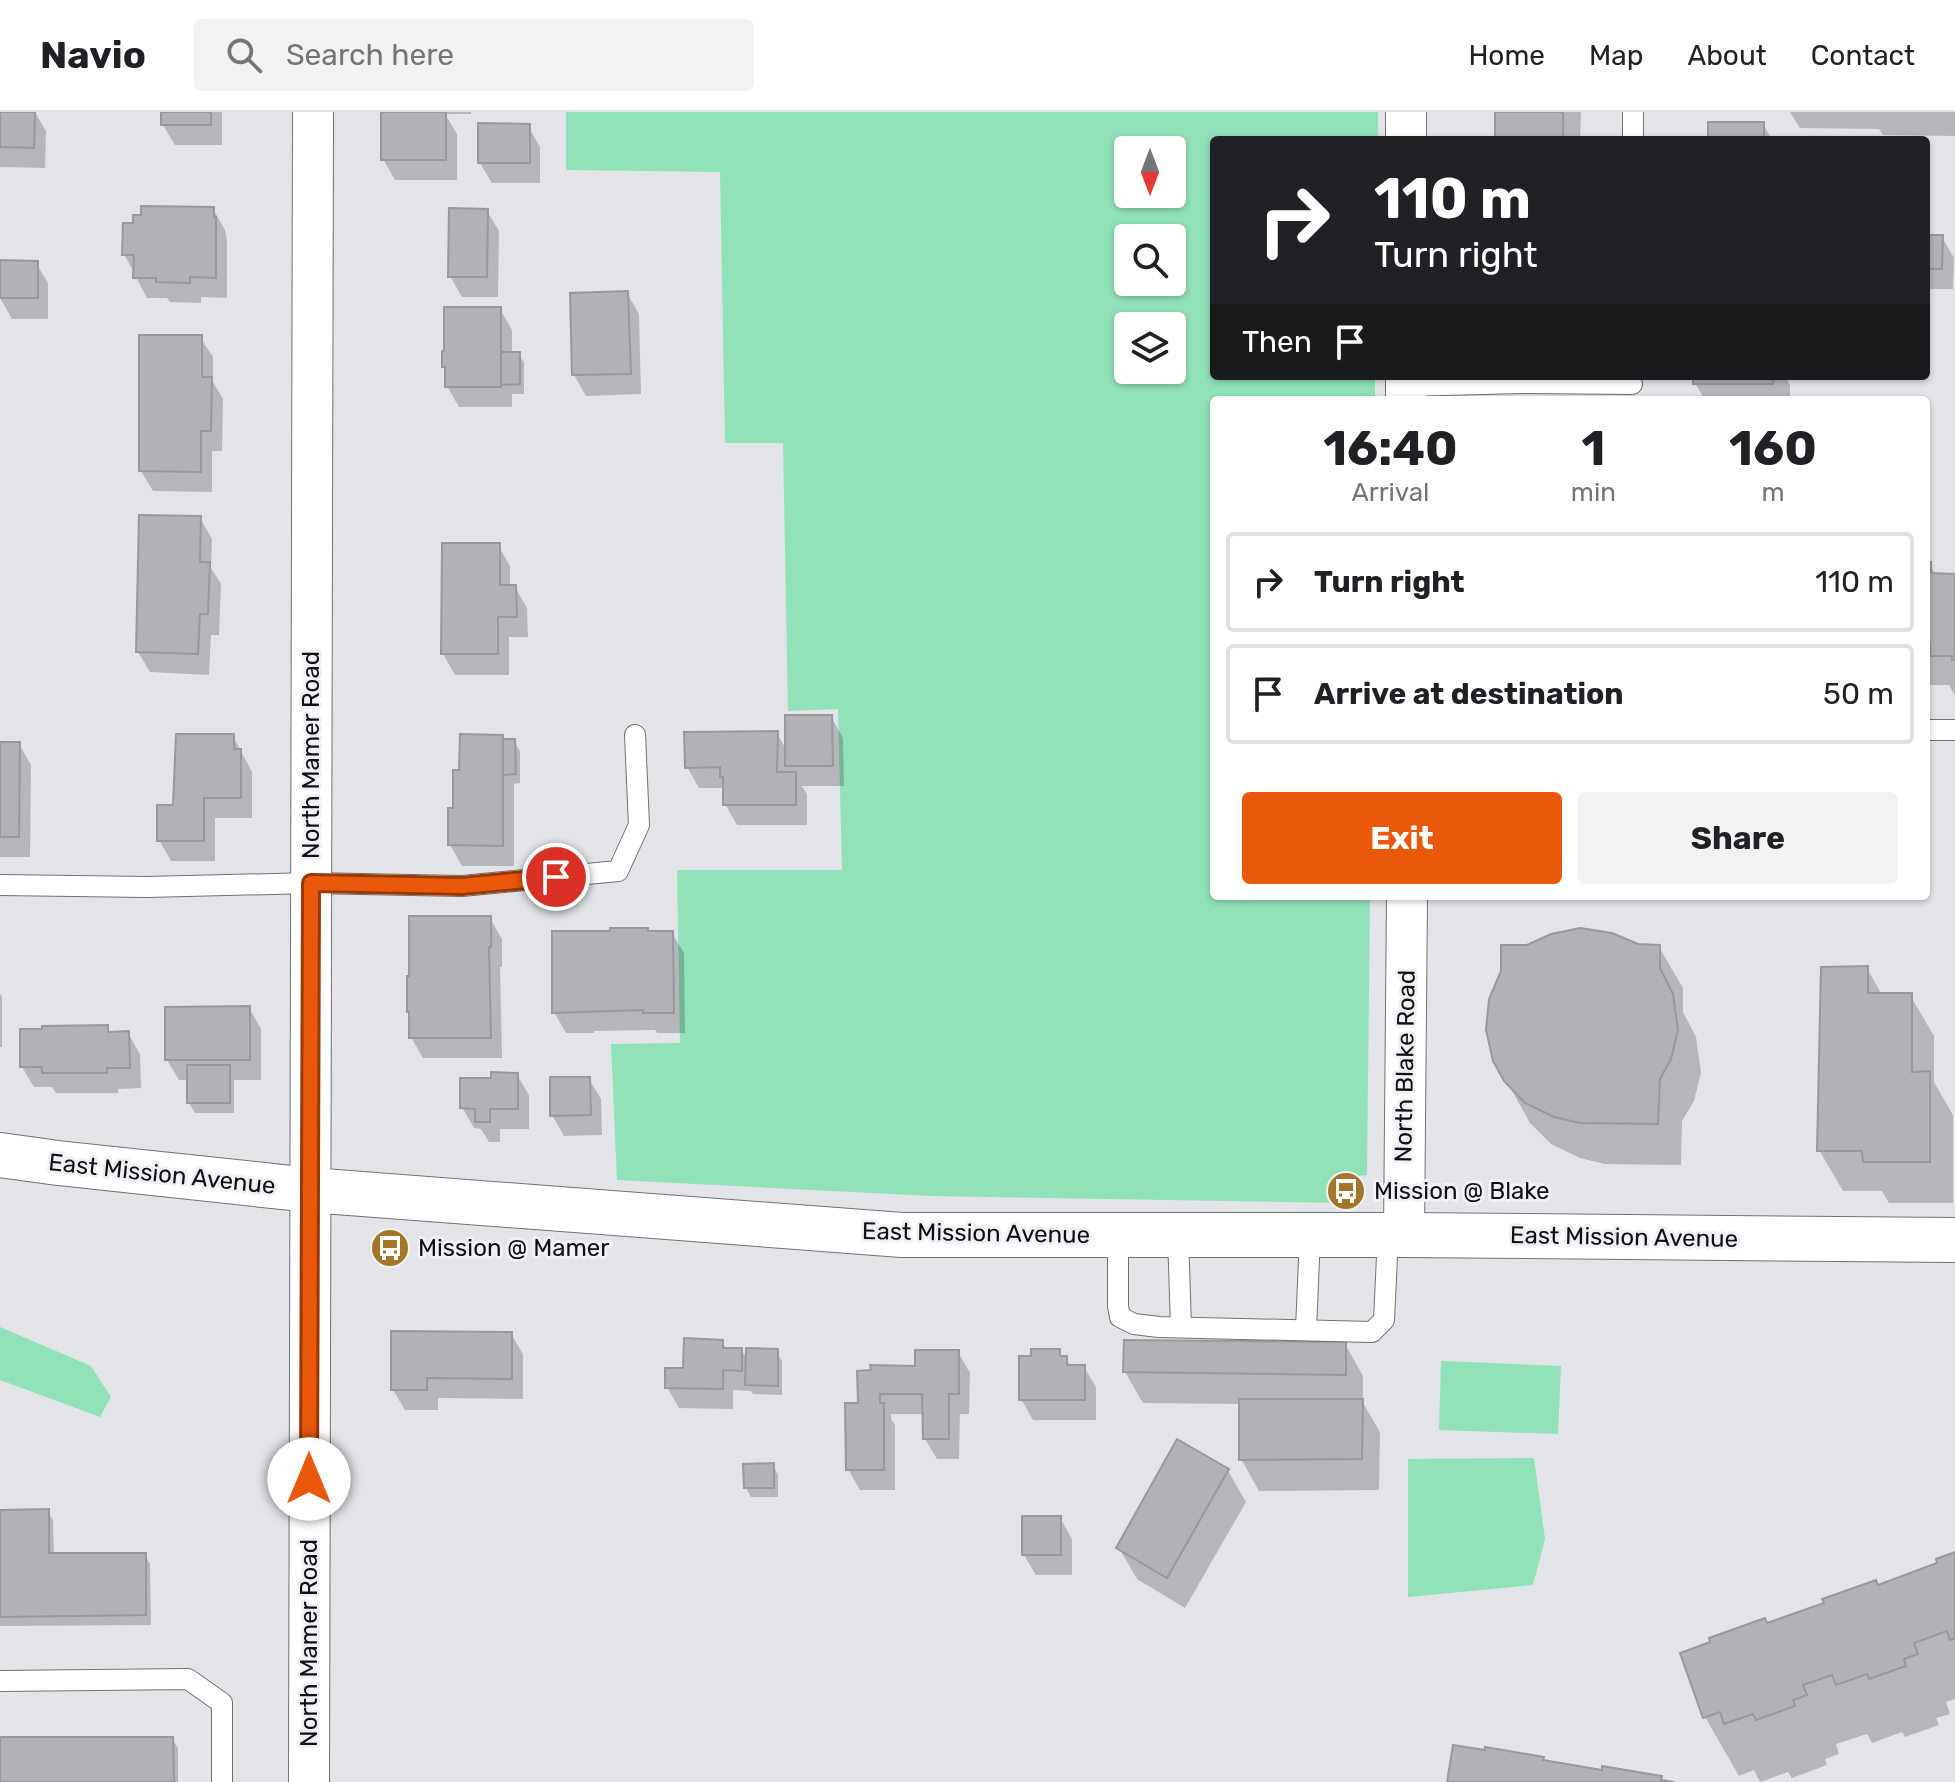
<!DOCTYPE html>
<html lang="en">
<head>
<meta charset="utf-8">
<style>
	:root { --surface:#fff; --page:#f2f2f2; --text:#202124; --muted:#757577; --line:#e0e0e0; --accent:#ea580c }
	body { margin:0; font-family:Rubik,sans-serif; background:var(--page); color:var(--text); height:100vh; display:flex; flex-direction:column; font-size:30px; white-space:nowrap }
	* { box-sizing:border-box; margin:0 }
	p { font-size:26px; color:var(--muted) }
	.icon { flex:none; width:44px; height:44px; fill:none; stroke:currentColor; stroke-width:2; stroke-linecap:round; stroke-linejoin:round }
	.map { position:relative; flex:1; overflow:hidden }
	.side { position:absolute; left:1210px; top:284px; width:720px; height:504px; display:flex; flex-direction:column; background:var(--surface); border-radius:8px; box-shadow:0 2px 6px #0004 }
	.side>* { flex:none }
	.banner { position:absolute; left:1210px; top:24px; width:720px; height:244px; border-radius:8px; box-shadow:0 2px 6px #0004; background:#202124; color:#fff; overflow:hidden }
	.needle { width:52px; rotate:180deg }
	.buttons { position:absolute; left:1114px; top:24px; display:grid; gap:16px }
	.buttons a { display:grid; place-items:center; width:72px; height:72px; border-radius:8px; background:var(--surface); box-shadow:0 2px 6px #0004; font-size:40px }
	.pin { position:absolute; display:grid; place-items:center; width:68px; height:68px; color:#fff; margin:-34px; border:4px solid #fff; border-radius:50%; box-shadow:0 2px 8px #0007 }
	.me { position:absolute; width:88px; margin:-44px; rotate:0deg; stroke-linejoin:round; filter:drop-shadow(0 0 6px #0008) }
	.turn { display:flex; align-items:center; gap:28px; height:168px; padding:0 32px; font-size:36px }
	.turn .icon { width:104px; height:104px; stroke-width:2.5 }
	.turn b { display:block; font-size:56px; line-height:68px }
	.then { display:flex; align-items:center; height:76px; padding:0 32px; background:#0003; gap:16px; font-size:30px }
	.eta { display:flex; justify-content:space-evenly; align-items:center; height:136px; text-align:center }
	.eta b { font-size:48px; font-weight:700; line-height:56px }
	.cta { display:flex; gap:16px; margin-top:auto; padding:16px 32px }
	.cta a { flex:1; height:92px; border-radius:8px; background:var(--accent); color:#fff; font-size:32px; font-weight:700; line-height:92px; text-align:center }
	.cta a+a { background:var(--page); color:var(--text) }
	ul { padding:0; list-style:none }
	li { display:flex; align-items:center; gap:24px; height:100px; margin:0 16px 12px; padding:0 16px; border:4px solid var(--line); border-radius:8px }
	li div { flex:1 }
	li b { display:block; font-size:30px }
	li em { font-style:normal }
	header { display:flex; align-items:center; gap:48px; box-sizing:border-box; height:112px; padding:0 40px; background:var(--surface); border-bottom:2px solid var(--line) }
	header strong { font-size:38px }
	nav { display:flex; gap:44px; margin-inline-start:auto; font-size:28px }
	.search { width:560px; height:72px; background:var(--page); display:flex; align-items:center; gap:20px; box-sizing:border-box; padding:0 28px; border-radius:8px; color:var(--muted); font-size:30px }
	.map>svg:first-child { display:block }
</style>
</head>
<body>
<header>
<strong>Navio</strong>
<div class="search"><svg class="icon" aria-label="search" viewBox="0 0 24 24"><circle cx="10" cy="10" r="6"/><path d="M15 15l6 6"/></svg>Search here</div>
<nav><a>Home</a><a>Map</a><a>About</a><a>Contact</a></nav>
</header>
<div class="map">
<svg width="1955" height="1670" viewBox="0 0 1955 1670">
	<rect width="100%" height="100%" fill="#e2e4e8"/>
	<g fill="#91e2b9" fill-rule="evenodd">
		<path d="M566,0h812v28h-164v236h161v24h-161v496h156l-3,279 -9,1 -4,17 -13,10 -410,-7 -314,-16 -6,-136 69,-1 -3,-173h165l-4,-161 -50,2 -5,-268h-58l-5,-271 -154,-2zM1128,38h44v44h-44zM1172,126v44h-44v-44zM1128,214h44v44h-44z"/>
		<path d="M0,1215l91,39 20,31 -11,20 -100,-37z"/>
		<path d="M1441,1249l120,5 -3,68 -119,-4z"/>
		<path d="M1534,1346l11,81 -12,46 -125,12v-138z"/>
	</g>
	<g fill="#0003">
		<path d="M0,0h35l11,19 -1,37 -45,-1z"/>
		<path d="M163,0h59v33h-47l-12,-20z"/>
		<path d="M411,0h60v2h-26l12,20v46h-62l-12,-21z"/>
		<path d="M1497,0h84l-1,28h-83z"/>
		<path d="M1790,0h165v24l-72,-1 -4,-6 -79,-1z"/>
		<path d="M1763,12l9,16h-62z"/>
		<path d="M528,14l12,21v36h-48l-12,-20z"/>
		<path d="M213,97l12,21 2,10v58l-26,-1v6l-31,-1 -3,-4h-20l-23,-44z"/>
		<path d="M487,99l12,20 -1,66h-36l-12,-21z"/>
		<path d="M1926,125h16l12,21 -1,31h-27z"/>
		<path d="M0,150l36,1 12,20v36h-36l-12,-21z"/>
		<path d="M627,181l12,21 2,80 -55,2 -12,-21z"/>
		<path d="M500,197l12,21v24h7l5,9v31h-12v13h-53l-12,-21v-14l-3,-5 2,-14z"/>
		<path d="M200,225l13,20v25l10,17 -1,52h-10v41l-59,-1 -12,-20z"/>
		<path d="M1695,264h90l5,9v15h-85l-10,-17z"/>
		<path d="M200,406l12,21 -1,29 10,16 -2,51h-8l-2,40 -59,-3 -12,-20z"/>
		<path d="M498,433l12,21v21h5l12,21 1,29h-19v38h-54l-12,-21z"/>
		<path d="M1926,452h4l6,12 19,3v117l-6,-11h-23z"/>
		<path d="M831,605l12,21 1,48h-42l5,8v31h-70l-12,-21v-16h-26l-12,-21 90,-34 10,18z"/>
		<path d="M233,624l19,36v46h-37v43h-44l-12,-21 16,-33z"/>
		<path d="M504,629h10l6,10v32l-6,1v82h-52l-12,-21 11,-73z"/>
		<path d="M0,632h19l12,21 -1,92h-30z"/>
		<path d="M490,806l12,21v28h-2l2,91h-79l-12,-21v-21l-2,-4z"/>
		<path d="M648,821h24l12,20 1,80h-28l-2,-3 -61,1v2h-28l-12,-21z"/>
		<path d="M1659,835l24,41v24l13,25 5,36 -7,28 -12,20 -1,44 -76,-1 -25,-6 -29,-14 -21,-21 -24,-43z"/>
		<path d="M1867,856l15,27h28l24,41v46l19,33v88h-64l-7,-12h-39l-24,-41z"/>
		<path d="M0,882l2,3v50h-2z"/>
		<path d="M249,896l12,21v51h-27v33h-39l-6,-10v-23h-10l-12,-20z"/>
		<path d="M107,915l3,7 18,-1 12,21 1,34 -23,1v4h-62l-4,-6h-18l-12,-20z"/>
		<path d="M517,963l12,20v34h-29v13h-11l-8,-13 -7,-1 -12,-21 31,-27z"/>
		<path d="M589,967l12,20 1,36 -38,1 -12,-21z"/>
		<path d="M511,1222l12,20v45l-85,-1v12h-33l-12,-20z"/>
		<path d="M722,1230l5,8h14l7,10 28,-9 6,10v34l-29,-1 -2,-3 -18,-1v19l-54,-1 -12,-21z"/>
		<path d="M1345,1232l18,32v27l17,29 -1,58 -120,1 -18,-32v-55l-98,-1 -18,-31z"/>
		<path d="M1059,1239l4,7h3l5,9h13l12,20v33h-63l-12,-21z"/>
		<path d="M958,1240l12,21 -1,41h-9l-1,45h-22l-12,-20 -1,-25h-33v5l4,6v65h-35l-12,-21 12,-65 57,-36z"/>
		<path d="M773,1353l5,10v22h-27l-5,-9z"/>
		<path d="M1228,1359l18,31 -61,106 -48,-29 -18,-31z"/>
		<path d="M48,1399l5,10 1,34h91l5,9 1,61 -151,1v-114z"/>
		<path d="M1060,1406l12,21v36h-36l-12,-20z"/>
		<path d="M1955,1442v145l-9,3 4,12 -14,4 3,7 -34,12 -3,-5 -30,11 -5,-9 -31,10 3,10 -14,5 2,6 -35,13 -4,-6 -28,10 -6,-12 -15,6 -34,-59 62,-92 173,-60z"/>
		<path d="M0,1627h172l6,9v34h-178z"/>
	</g>
	<g fill="#b0b2b6" stroke="#97999d" stroke-width="2">
		<path d="M0,0h35l-1,36 -34,-1z"/>
		<rect x="161" y="0" width="50" height="13"/>
		<rect x="381" y="0" width="65" height="48"/>
		<rect x="1495" y="0" width="68" height="28"/>
		<rect x="1708" y="10" width="56" height="18"/>
		<path d="M478,11l52,1v39h-52z"/>
		<path d="M141,94l73,1v10h2v61l-26,-1v6l-34,-1v-4h-23l1,-23h-12l1,-32h10v-8h8z"/>
		<path d="M449,96l39,1 -1,68h-39z"/>
		<path d="M1926,123h17l-1,34h-16z"/>
		<path d="M0,148l38,1v37h-38z"/>
		<path d="M628,179l3,83 -59,1 -2,-82z"/>
		<path d="M444,195h57v80h-56v-20h-3v-16h2z"/>
		<path d="M139,223h63v42h10l-1,54h-10v41l-62,-1z"/>
		<path d="M501,240h19v32l-19,1z"/>
		<rect x="1693" y="264" width="80" height="8"/>
		<path d="M139,403l62,1 -1,46h10l-2,52h-8l-2,40 -62,-2z"/>
		<path d="M442,431h58v42h16l1,32h-19v37h-57z"/>
		<path d="M1926,450h5v11l24,1v86h-3v-4h-22v-12h-4z"/>
		<path d="M785,603h47l1,51h-48z"/>
		<path d="M778,619l-1,41h19v33h-73v-28h-3v-10l-35,1 -1,-36z"/>
		<path d="M176,622h58v15h7v49h-37v43h-47v-36h16z"/>
		<path d="M460,622l43,1v111l-55,-1v-37h5v-38h6z"/>
		<path d="M503,627h12l1,35 -13,1z"/>
		<path d="M0,630h20l-1,95h-19z"/>
		<path d="M409,804h82v31h-2l2,91h-82v-26h-2v-36h2z"/>
		<path d="M610,816h38v3h25l1,82h-31v-3l-91,3v-82h58z"/>
		<path d="M1580,816l32,5 26,11 22,1v23l13,26 5,36 -7,29 -11,20 -2,45 -78,-1 -26,-6 -29,-14 -21,-22 -11,-20 -7,-31 3,-31 12,-28v-26h26l24,-11z"/>
		<path d="M1868,854v27h44v79l18,-1v91h-67l-1,-11h-45l4,-184z"/>
		<path d="M250,894v54h-85v-53z"/>
		<path d="M108,913v7l21,-1 1,37h-23v5h-65v-6h-22v-38h22v-3z"/>
		<rect x="187" y="953" width="43" height="38"/>
		<path d="M491,960l27,1v36h-28v13h-15v-13l-15,-1v-30h31z"/>
		<path d="M550,965h40l1,38 -41,1z"/>
		<path d="M391,1219l121,1v47l-85,-1v12h-36z"/>
		<path d="M684,1226l39,2v8h19v23l-19,-1v19l-58,-1v-20h18z"/>
		<path d="M1124,1228l222,2v33l-223,-3z"/>
		<path d="M746,1236l32,1v37l-33,-1z"/>
		<path d="M1031,1237h29v7h7v9h18v35h-66v-44h12z"/>
		<path d="M915,1238h44v44h-10v45h-26l-1,-45h-42v9h4v67h-38l-1,-67h13l-1,-32 14,-1 -1,-5 45,1z"/>
		<path d="M1239,1287h124l-1,60 -123,1z"/>
		<path d="M1177,1327l52,30 -62,109 -51,-30z"/>
		<path d="M774,1351v25h-30l-1,-24z"/>
		<path d="M49,1397v44h97v62l-146,2v-107z"/>
		<rect x="1022" y="1404" width="39" height="39"/>
		<path d="M1955,1440v86l-5,2 -3,-9 -33,12 4,11 -14,5 2,7 -37,13 -2,-5 -31,11 -4,-10 -29,10 4,10 -14,5 2,6 -39,14 -3,-6 -29,10 -4,-12 -17,6 -23,-65 30,-11 -1,-4 56,-20 2,5 57,-20 -2,-4 54,-19 2,5 59,-22 -1,-4z"/>
		<path d="M0,1625h173l1,45h-174z"/>
		<path d="M1453,1633l32,5v-3l59,10 -1,3 59,10v-4l60,10 -1,4 13,2h-227z"/>
	</g>
	<g fill="none" stroke-linecap="round" stroke-linejoin="round">
		<g stroke="#707275" stroke-width="22">
			<g id="service">
				<path d="M1633,28v-28"/>
				<path d="M1406,274l115,-3 111,1"/>
				<path d="M1926,618h29"/>
				<path d="M0,773l147,2 164,-4 151,3 156,-15 21,-46 -4,-90"/>
				<path d="M1118,1123v71l2,11 14,7 25,3 213,5 12,-12 4,-85"/>
				<path d="M1178,1123l3,92"/>
				<path d="M1306,1218l4,-95"/>
				<path d="M0,1569l188,-2 34,24v79"/>
			</g>
		</g>
		<g stroke="#707275" stroke-width="42">
			<g id="minor">
				<path d="M1406,28v-28"/>
				<path d="M1406,264v24"/>
				<path d="M1404,1123l3,-339"/>
				<path d="M309,1670l4,-1670"/>
			</g>
		</g>
		<g stroke="#707275" stroke-width="46">
			<path id="tertiary" d="M0,1043l58,8 252,27 592,45h502l551,5"/>
		</g>
		<use href="#service" stroke="#fff" stroke-width="20"/>
		<use href="#minor" stroke="#fff" stroke-width="40"/>
		<use href="#tertiary" stroke="#fff" stroke-width="44"/>
	</g>
	<g fill="none" stroke-linecap="round" stroke-linejoin="round">
		<g stroke="#983908" stroke-width="20">
			<path id="route" d="M309,1367l2,-596 151,3 94,-9"/>
		</g>
		<use href="#route" stroke="#ea580c" stroke-width="14"/>
	</g>
	<defs>
		<g id="bus-disc" transform="scale(2)"><circle r="9.5" fill="#a57629" stroke="#eff1f5"/><path d="M-5-6H5V4H4V6H2V4H-2V6H-4V4H-5ZM-3.5-4V0h7V-4ZM-3.5 1.2v1.5H-2V1.2ZM2 1.2v1.5H3.5V1.2Z" fill="#fff"/></g>
	</defs>
	<g fill-rule="evenodd">
		<use href="#bus-disc" x="1346" y="1079"/>
		<use href="#bus-disc" x="390" y="1136"/>
	</g>
	<g text-anchor="middle" stroke-width="6" stroke-linejoin="round" paint-order="stroke">
		<g font-size="24" fill="#101012" stroke="#eff1f5">
			<text transform="translate(311 643) rotate(-90)" y="8">North Mamer Road</text>
			<text transform="translate(1405 954) rotate(-89)" y="8">North Blake Road</text>
			<text transform="translate(162 1062) rotate(6)" y="8">East Mission Avenue</text>
			<text transform="translate(976 1121) rotate(1)" y="8">East Mission Avenue</text>
			<text transform="translate(1624 1125) rotate(1)" y="8">East Mission Avenue</text>
			<text transform="translate(309 1531) rotate(-90)" y="8">North Mamer Road</text>
		</g>
		<g font-size="24" fill="#101012" stroke="#eff1f5" text-anchor="start">
			<text x="1374" y="1087">Mission @ Blake</text>
			<text x="418" y="1144">Mission @ Mamer</text>
		</g>
	</g>
</svg>
<div class="buttons">
<a><svg class="needle" viewBox="-14 -14 28 28"><path d="M0-13l5 13h-10z" fill="#e53935"/><path d="M0 13l5-13h-10z" fill="#757577"/></svg></a>
<a><svg class="icon" aria-label="search" viewBox="0 0 24 24"><circle cx="10" cy="10" r="6"/><path d="M15 15l6 6"/></svg></a>
<a><svg class="icon" aria-label="layers" viewBox="0 0 24 24"><path d="M12 4l9 5-9 5-9-5zM3 14l9 5 9-5"/></svg></a>
</div>
<div class="pin" style="left:556px;top:765px;background:#d93025"><svg class="icon" aria-label="arrive" viewBox="0 0 24 24"><path d="M6 21V4h12l-3 4 3 4H6"/></svg></div>
<svg class="me" style="left:309px;top:1367px" viewBox="-20 -20 40 40"><circle r="19" fill="#fff"/><path d="M0-13L10 11 0 6-10 11z" fill="#ea580c"/></svg>
<div class="banner">
<div class="turn"><svg class="icon" aria-label="right" viewBox="0 0 24 24"><path d="M7 20v-9h11M14 6l5 5-5 5"/></svg><div><b>110 m</b>Turn right</div></div>
<div class="then">Then<svg class="icon" aria-label="arrive" viewBox="0 0 24 24"><path d="M6 21V4h12l-3 4 3 4H6"/></svg></div>
</div>
<section class="side">
<div class="eta">
<div><b>16:40</b><p>Arrival</p></div>
<div><b>1</b><p>min</p></div>
<div><b>160</b><p>m</p></div>
</div>
<ul>
<li><svg class="icon" aria-label="right" viewBox="0 0 24 24"><path d="M7 20v-9h11M14 6l5 5-5 5"/></svg><div><b>Turn right</b></div><em>110 m</em></li>
<li><svg class="icon" aria-label="arrive" viewBox="0 0 24 24"><path d="M6 21V4h12l-3 4 3 4H6"/></svg><div><b>Arrive at destination</b></div><em>50 m</em></li>
</ul>
<div class="cta"><a>Exit</a><a>Share</a></div>
</section>
</div>
</body>
</html>
